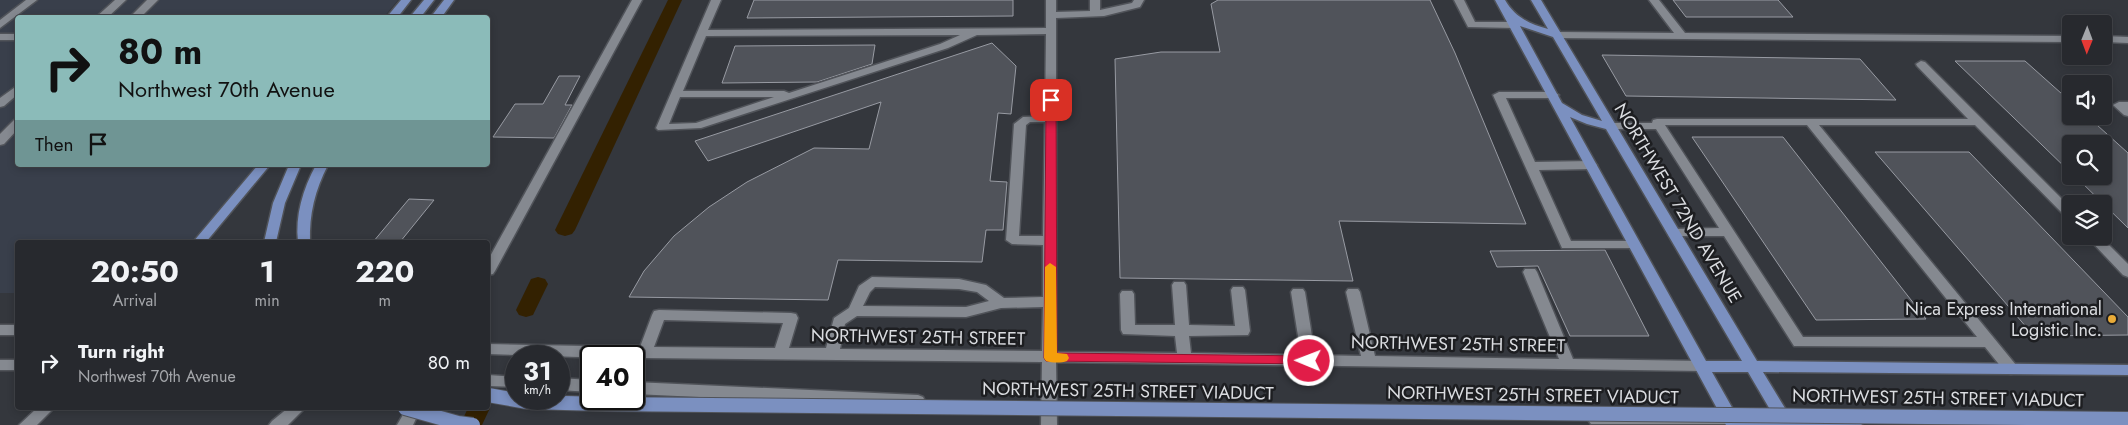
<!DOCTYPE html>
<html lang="en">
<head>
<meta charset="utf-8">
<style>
	:root { --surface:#27292e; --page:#33353a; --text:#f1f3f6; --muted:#a4a6aa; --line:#43454a }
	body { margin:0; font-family:Jost,sans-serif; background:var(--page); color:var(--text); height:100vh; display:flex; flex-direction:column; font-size:19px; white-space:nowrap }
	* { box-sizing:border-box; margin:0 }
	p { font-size:16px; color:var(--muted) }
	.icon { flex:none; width:28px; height:28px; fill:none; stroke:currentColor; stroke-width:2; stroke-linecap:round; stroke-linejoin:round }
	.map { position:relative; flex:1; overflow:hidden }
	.side { position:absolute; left:15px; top:240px; width:475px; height:170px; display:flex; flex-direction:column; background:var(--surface); border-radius:5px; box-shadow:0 2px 8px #0003,0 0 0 1px var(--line) }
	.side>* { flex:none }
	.top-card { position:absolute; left:15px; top:15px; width:475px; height:152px; border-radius:5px; box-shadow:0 2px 8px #0003,0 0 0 1px var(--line); background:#8bbbb9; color:#111; overflow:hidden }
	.needle { width:32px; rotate:181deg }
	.fabs { position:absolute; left:2062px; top:15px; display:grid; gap:10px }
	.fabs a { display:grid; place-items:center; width:50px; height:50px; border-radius:5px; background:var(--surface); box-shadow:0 2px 8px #0003,0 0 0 1px var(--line); font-size:25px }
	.speed { position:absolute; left:505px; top:345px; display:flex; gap:10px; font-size:25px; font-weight:700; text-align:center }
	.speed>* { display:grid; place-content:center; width:65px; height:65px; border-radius:50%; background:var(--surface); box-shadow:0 2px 8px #0003,0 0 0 1px var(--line); line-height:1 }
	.speed small { font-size:12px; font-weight:400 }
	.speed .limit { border:2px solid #111; border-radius:8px; background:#fff; color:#111 }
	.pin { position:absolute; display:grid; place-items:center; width:42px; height:42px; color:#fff; margin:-21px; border-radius:10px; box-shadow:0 2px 8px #0006 }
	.me { position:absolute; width:55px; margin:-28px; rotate:271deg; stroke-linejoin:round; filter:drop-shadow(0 0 4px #0008) }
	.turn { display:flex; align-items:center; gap:18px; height:105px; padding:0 20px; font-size:22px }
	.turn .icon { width:65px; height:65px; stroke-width:2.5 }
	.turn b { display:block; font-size:35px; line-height:42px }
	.then { display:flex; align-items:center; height:48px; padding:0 20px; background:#0003; gap:10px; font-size:19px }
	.eta { display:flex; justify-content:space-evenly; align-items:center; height:85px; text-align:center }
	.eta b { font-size:30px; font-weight:700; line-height:35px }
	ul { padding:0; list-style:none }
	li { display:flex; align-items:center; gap:15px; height:75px; padding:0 20px }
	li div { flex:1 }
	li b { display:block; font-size:19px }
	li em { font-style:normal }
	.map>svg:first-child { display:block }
</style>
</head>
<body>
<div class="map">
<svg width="2128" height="425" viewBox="0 0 2128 425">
	<rect width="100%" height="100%" fill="#34373d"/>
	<path fill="#393f4b" d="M0,0h398l-15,18h-365v147h239l-66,77h-173l-1,51h-17z"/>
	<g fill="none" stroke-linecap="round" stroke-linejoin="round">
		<g fill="#332101" fill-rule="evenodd">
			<path d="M668,0h14l-107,230 -3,4 -7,2 -7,-2 -3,-4z"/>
			<path d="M538,277l7,2 3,5 -15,31 -7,2 -7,-2 -3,-5 15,-31z"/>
			<path d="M488,403l2,5 -8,17h-22l8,-17h20z"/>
		</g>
	</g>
	<g fill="#50535a" stroke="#989ba3">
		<path d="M754,0h259v16l-266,2z"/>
		<path d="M1218,0h212l25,53 71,171 -187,-3 14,60 -233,-3 -5,-219 46,-7h59l-9,-48z"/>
		<path d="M1673,0h105l15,17h-107z"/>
		<path d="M992,43l24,23 -5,48 -13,-1 -8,68 17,1 -4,48h-17l-4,32 -144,-2 -10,40 -199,-3 15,-26 30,-35 35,-29 38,-25 67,-34 55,1 12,-47 -173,59 -13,-20z"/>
		<path d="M875,45l-3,19 -55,18 -95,1 13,-37z"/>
		<path d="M1602,55l258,4 36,41 -270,-4z"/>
		<path d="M1955,61h70l46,41v14h16l41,37v75l-53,-52h29v-32h-33v29z"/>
		<path d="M559,76h21l-15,29h7l-18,33 -61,-1 22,-33h28z"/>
		<path d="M1692,137h91l143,182 -110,1z"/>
		<path d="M1875,152h94l159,165v18l-94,1z"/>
		<path d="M409,199l25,1 -34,42h-27z"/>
		<path d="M1605,250l44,86h-79l-32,-70 -41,1 -7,-16z"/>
	</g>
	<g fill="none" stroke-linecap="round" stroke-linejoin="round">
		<g stroke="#505359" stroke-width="3">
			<g id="minor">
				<path d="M26,0h11l-37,28v-8z"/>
				<path d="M115,0h11l-19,18h-12z"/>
				<path d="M147,0h11l-18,18h-11z"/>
				<path d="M632,0h10l-147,271 -2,3 -5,1v-15z"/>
				<path d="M711,0h10l-13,30 338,-2v-28h10v12l34,-1v-11h10v10l32,-7 2,-3h10l-4,7 -36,9 -48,2v334l121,1 -2,-17 -52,-2 -2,-4 -1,-36 2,-3h10l2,3 1,31h40l-3,-40 2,-3h10l2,3 3,40 46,1 -4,-36 2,-3h10l2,3 5,41 -2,4 -59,1 2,17 110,2 -10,-63 2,-3h10l2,3 10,63 46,1 -15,-64 2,-3h10l2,3 15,64 184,3 -36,-87 2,-3h10l2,3 36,87 130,2 5,1 2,4 -2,4 -5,1 -647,-9 1,63h-16l1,-63 -397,-4 -11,-2 -55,1 -91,-3v-10l152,3 12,-32 2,-4 5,-1 132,3 5,1 2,4 -9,30h37l8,-30 15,-10 10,-22 13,-9 87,2 27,6 18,13 39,-1v-52l-31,-1 -6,-4 8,-116 9,-7 22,-1 1,-82 -69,1 -29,13 -247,80 -43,2 -2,-2zM960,35l-20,9 -151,49 -5,-2h-101l23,-55zM680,97h94l-78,26 -27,1zM1030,122h15l-2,114h-24l7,-111zM875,287l84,2 18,3 12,9 -23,6 -103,-1 7,-14zM1043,307l-1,44 -202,-2 5,-25 12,-8 109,1 35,-9zM664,320l119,3 -8,25 -121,-1z"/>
				<path d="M1454,0h10l11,22h39l5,3 -5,3 -46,-1z"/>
				<path d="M1649,0h10l26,33 386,3v6l-514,-4 -5,-3 5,-3 117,1z"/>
				<rect x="0" y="34" width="18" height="6"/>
				<path d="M2104,36l24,1v6l-24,-1z"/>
				<path d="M1921,61l4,1 146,146v11l-4,-1 -92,-93h-156l197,240 2,4 -2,4 -5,1 -5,-1 -21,-26 -191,-1 -70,-110h-55l-1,-3 1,-3 5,-1 45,-1 -63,-99h-45l-6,-3 6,-3h41l1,-3 4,-1h311l-51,-53 -1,-2zM1665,125h142l170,212h-174z"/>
				<path d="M18,85v9l-14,12 -4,1v-9z"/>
				<path d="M1499,92h54l6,3 -6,3h-47l29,64 56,-1 6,4 -6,4 -52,1 32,71h64l6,4 -1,3h-78l-69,-153z"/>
				<path d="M2119,102h9v14l-4,-1 -11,-10z"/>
				<path d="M18,119v10l-14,15 -4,1v-11l14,-14z"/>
				<path d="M2086,236h14l28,28v13l-5,-2z"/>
				<rect x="0" y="325" width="18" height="10"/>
				<rect x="0" y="360" width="18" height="10"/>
				<path d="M488,375l28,2v10l-28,-1z"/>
				<path d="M559,378l32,2v12l-32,-2z"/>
				<path d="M634,382l284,13 5,2 2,4 -2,4 -5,2 -284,-13z"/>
				<path d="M37,408h17l-17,17h-18z"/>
				<path d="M288,408h17l-17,17h-19l3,-4z"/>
				<path d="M407,408h14l-8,17h-16z"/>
				<path d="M1596,414l138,4 5,2 3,4h-151l-3,-4 3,-4z"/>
			</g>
		</g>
		<g stroke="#505359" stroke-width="3">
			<g id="major">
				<path d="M401,0h10l-14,18h-11z"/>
				<path d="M424,0h10l-14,18h-11z"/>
				<path d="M444,0h10l-13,18h-11z"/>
				<path d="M1495,0h10c10,17 24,24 43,29l-17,-29h10l216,361 371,4v10l-365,-3 28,46 63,1 5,2 3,4h-136zM1520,26l33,11 49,84 -20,-6 -20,-12zM1570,117l17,7 19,5 136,232h-36zM1712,372h36l27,46h-37z"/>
				<path d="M258,165h12l-64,77h-13z"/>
				<path d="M289,165h12l-16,38 -9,39h-12l9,-39z"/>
				<path d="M316,165h12c-13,25 -19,49 -18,77h-12c-3,-27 5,-53 18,-77z"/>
			</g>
		</g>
		<use href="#minor" fill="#858990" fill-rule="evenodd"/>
		<use href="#major" fill="#7b90c0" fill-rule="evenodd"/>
		<g stroke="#505359" stroke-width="16" stroke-linecap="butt">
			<g id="major-bridge">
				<path d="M488,395l39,7 75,2 1526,15"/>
				<path d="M405,408l53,15 15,2"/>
			</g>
		</g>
		<use href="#major-bridge" stroke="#7b90c0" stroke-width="14"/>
	</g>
	<path fill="#e11d48" stroke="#92132f" d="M1051,97l5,3 1,253 252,3 5,2 2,3 -2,3 -268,-3 -2,-3 2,-258z"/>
	<path fill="#f59e0b" d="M1050,263l6,4 1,86 10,1 2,4 -2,3c-6,2 -14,2 -21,0l-2,-3 1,-91z"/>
	<circle fill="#e9ab38" stroke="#1d1e21" stroke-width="2" cx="2112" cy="319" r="5"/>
	<g text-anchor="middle" stroke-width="5" stroke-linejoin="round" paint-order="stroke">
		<g font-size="18" fill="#dadce0" stroke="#1d1e21">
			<text transform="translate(1678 203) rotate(59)" y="6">NORTHWEST 72ND AVENUE</text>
			<text transform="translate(918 337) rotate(1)" y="6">NORTHWEST 25TH STREET</text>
			<text transform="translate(1458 344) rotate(1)" y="6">NORTHWEST 25TH STREET</text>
			<text transform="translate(1128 391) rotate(1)" y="6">NORTHWEST 25TH STREET VIADUCT</text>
			<text transform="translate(1533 395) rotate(1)" y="6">NORTHWEST 25TH STREET VIADUCT</text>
			<text transform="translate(1938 398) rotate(1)" y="6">NORTHWEST 25TH STREET VIADUCT</text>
		</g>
		<g font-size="18" fill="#dadce0" stroke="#1d1e21" text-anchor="end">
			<text x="2102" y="315">Nica Express International<tspan x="2102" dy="21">Logistic Inc.</tspan></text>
		</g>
	</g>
</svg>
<div class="fabs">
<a><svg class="needle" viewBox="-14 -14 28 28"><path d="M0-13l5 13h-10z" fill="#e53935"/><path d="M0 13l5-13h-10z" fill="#a4a6aa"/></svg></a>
<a><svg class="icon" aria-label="sound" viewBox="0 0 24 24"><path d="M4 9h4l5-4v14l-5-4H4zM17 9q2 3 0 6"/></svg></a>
<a><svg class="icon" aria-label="search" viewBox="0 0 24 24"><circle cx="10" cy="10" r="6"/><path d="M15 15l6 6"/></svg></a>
<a><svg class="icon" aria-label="layers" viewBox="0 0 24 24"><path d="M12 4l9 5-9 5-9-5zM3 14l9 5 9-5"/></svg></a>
</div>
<div class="speed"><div>31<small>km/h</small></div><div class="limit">40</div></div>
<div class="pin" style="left:1051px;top:100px;background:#d93025"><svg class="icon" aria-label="arrive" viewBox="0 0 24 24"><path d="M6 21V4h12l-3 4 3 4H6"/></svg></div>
<svg class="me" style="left:1309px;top:361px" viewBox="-20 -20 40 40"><circle r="17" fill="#e11d48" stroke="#fff" stroke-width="3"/><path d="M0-11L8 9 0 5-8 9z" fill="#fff"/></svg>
<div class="top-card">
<div class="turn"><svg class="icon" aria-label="right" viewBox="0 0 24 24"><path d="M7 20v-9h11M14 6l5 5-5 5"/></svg><div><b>80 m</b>Northwest 70th Avenue</div></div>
<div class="then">Then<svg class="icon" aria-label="arrive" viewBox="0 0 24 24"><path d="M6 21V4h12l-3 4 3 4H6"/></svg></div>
</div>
<section class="side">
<div class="eta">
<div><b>20:50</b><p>Arrival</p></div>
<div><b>1</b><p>min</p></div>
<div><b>220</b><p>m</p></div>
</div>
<ul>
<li><svg class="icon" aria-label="right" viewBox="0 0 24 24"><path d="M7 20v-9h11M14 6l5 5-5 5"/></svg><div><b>Turn right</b><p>Northwest 70th Avenue</p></div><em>80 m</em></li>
</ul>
</section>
</div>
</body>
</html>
